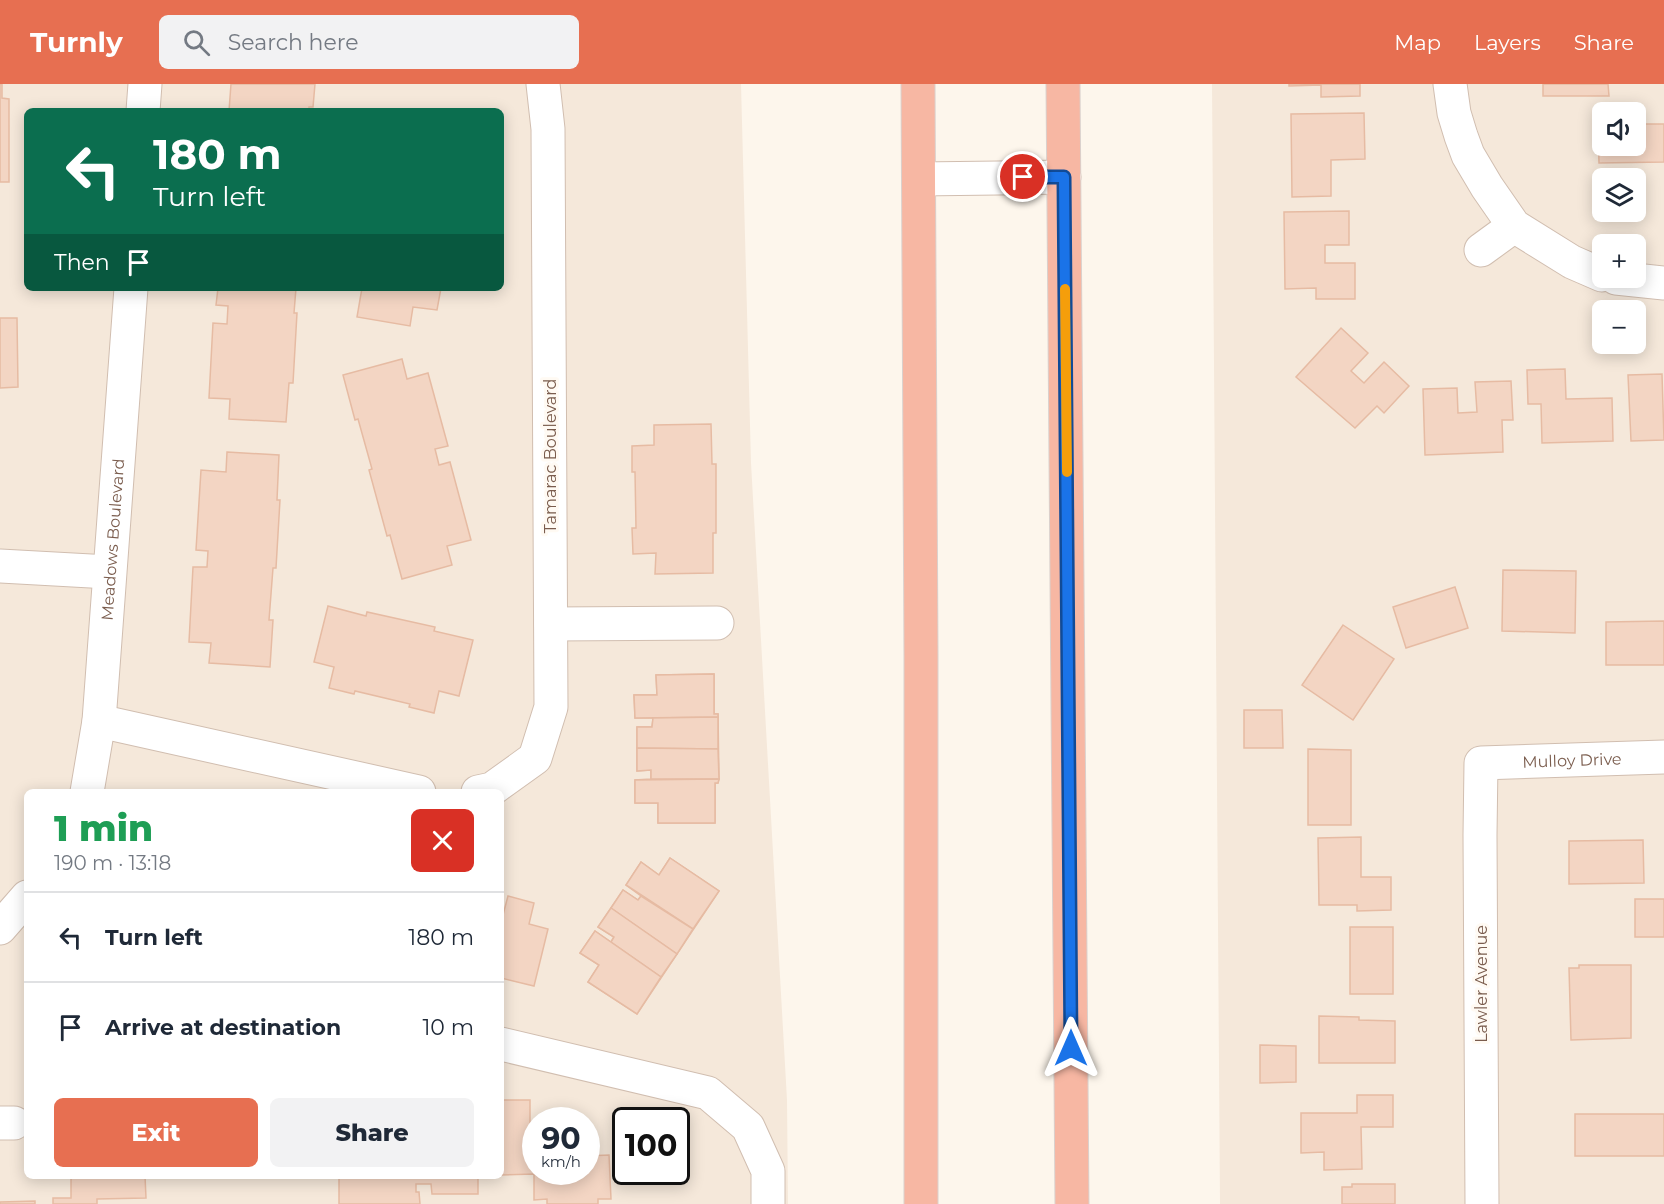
<!DOCTYPE html>
<html lang="en">
<head>
<meta charset="utf-8">
<style>
	:root { --surface:#fff; --page:#f2f2f3; --text:#1f2937; --muted:#747a83; --line:#e0e1e3; --accent:#e76f51 }
	body { margin:0; font-family:Montserrat,sans-serif; background:var(--page); color:var(--text); height:100vh; display:flex; flex-direction:column; font-size:22px; white-space:nowrap }
	* { box-sizing:border-box; margin:0 }
	p { font-size:20px; color:var(--muted) }
	.icon { flex:none; width:33px; height:33px; fill:none; stroke:currentColor; stroke-width:2; stroke-linecap:round; stroke-linejoin:round }
	.map { position:relative; flex:1; overflow:hidden }
	.panel { position:absolute; left:24px; top:705px; width:480px; height:390px; display:flex; flex-direction:column; background:var(--surface); border-radius:9px; box-shadow:0 3px 15px #0003 }
	.panel>* { flex:none }
	.hud { position:absolute; left:24px; top:24px; width:480px; height:183px; border-radius:9px; box-shadow:0 3px 15px #0003; background:#0b6e4f; color:#fff; overflow:hidden }
	.tools { position:absolute; left:1592px; top:18px; display:grid; gap:12px }
	.tools a { display:grid; place-items:center; width:54px; height:54px; border-radius:9px; background:var(--surface); box-shadow:0 3px 15px #0003; font-size:30px }
	.speed { position:absolute; left:522px; top:1023px; display:flex; gap:12px; font-size:30px; font-weight:700; text-align:center }
	.speed>* { display:grid; place-content:center; width:78px; height:78px; border-radius:50%; background:var(--surface); box-shadow:0 3px 15px #0003; line-height:1 }
	.speed small { font-size:15px; font-weight:400 }
	.speed .limit { border:3px solid #111; border-radius:9px; background:#fff; color:#111 }
	.pin { position:absolute; display:grid; place-items:center; width:51px; height:51px; color:#fff; margin:-26px; border:3px solid #fff; border-radius:50%; box-shadow:0 2px 6px #0007 }
	.me { position:absolute; width:66px; margin:-33px; rotate:0deg; stroke-linejoin:round; filter:drop-shadow(0 0 4px #0008) }
	.turn { display:flex; align-items:center; gap:21px; height:126px; padding:0 30px; font-size:27px }
	.turn .icon { width:78px; height:78px; stroke-width:2.5 }
	.turn b { display:block; font-size:42px; line-height:51px }
	.then { display:flex; align-items:center; height:57px; padding:0 30px; background:#0003; gap:12px; font-size:22px }
	.round { display:grid; place-items:center; flex:none; width:63px; height:63px; border-radius:9px; background:var(--page) }
	.summary { display:flex; align-items:center; justify-content:space-between; height:102px; padding:0 30px }
	h1 { font-size:36px; font-weight:800; line-height:45px; color:#1e9e55 }
	.cta { display:flex; gap:12px; margin-top:auto; padding:12px 30px }
	.cta a { flex:1; height:69px; border-radius:9px; background:var(--accent); color:#fff; font-size:24px; font-weight:800; line-height:69px; text-align:center }
	.cta a+a { background:var(--page); color:var(--text) }
	ul { padding:0; list-style:none }
	li { display:flex; align-items:center; gap:18px; height:90px; padding:0 30px; border-top:2px solid var(--line) }
	li div { flex:1 }
	li b { display:block; font-size:22px }
	li em { font-style:normal }
	header { display:flex; align-items:center; gap:36px; box-sizing:border-box; height:84px; padding:0 30px; background:var(--accent); color:#fff }
	header strong { font-size:28px }
	nav { display:flex; gap:33px; margin-inline-start:auto; font-size:21px }
	.search { width:420px; height:54px; background:var(--page); display:flex; align-items:center; gap:15px; box-sizing:border-box; padding:0 21px; border-radius:9px; color:var(--muted); font-size:22px }
	.map>svg:first-child { display:block }
</style>
</head>
<body>
<header>
<strong>Turnly</strong>
<div class="search"><svg class="icon" aria-label="search" viewBox="0 0 24 24"><circle cx="10" cy="10" r="6"/><path d="M15 15l6 6"/></svg>Search here</div>
<nav><a>Map</a><a>Layers</a><a>Share</a></nav>
</header>
<div class="map">
<svg width="1664" height="1120" viewBox="0 0 1664 1120">
	<rect width="100%" height="100%" fill="#fdf6ec"/>
	<g fill="#f5e8da" fill-rule="evenodd">
		<path d="M0,0h741l10,379 36,637 1,104h-788zM27,27h474v177h-474zM27,708h474v384h-474zM536,1036h50v52h-50zM626,1036h50v52h-50z"/>
		<path d="M1212,0h452v1120h-444zM1602,28h33v34h-33zM1602,94h33v34h-33zM1602,160h33v34h-33zM1602,226h33v34h-33z"/>
	</g>
	<g fill="#f3d5c3" stroke="#e6bba3" stroke-width="1.5">
		<path d="M0,0h2v14l7,1v83h-9z"/>
		<path d="M231,0h84l-2,23h-4v4h-80z"/>
		<path d="M1289,0h71v12l-39,1v-12l-32,1z"/>
		<path d="M1543,0h65l1,12h-66z"/>
		<path d="M1364,29l1,46 -34,1v36l-39,1 -1,-83z"/>
		<path d="M1598,40h4v22h33v-22h29v38l-65,1z"/>
		<path d="M1349,127v34h-24v18h30v36h-39v-11l-31,1 -1,-77z"/>
		<path d="M218,204h78l-2,25h3l-4,70h-4l-3,39 -57,-3 1,-20 -21,-1 4,-75 14,1 1,-18 -12,-1z"/>
		<path d="M362,204h79l-4,22 -24,-3 -3,19 -53,-9z"/>
		<path d="M0,234h17l1,69 -18,1z"/>
		<path d="M1341,244l27,25 -17,18 13,12 20,-21 25,24 -25,27 -7,-7 -22,22 -59,-51z"/>
		<path d="M402,275l5,20 21,-6 20,73 -13,3 4,16 11,-3 21,78 -24,6 5,19 -50,14 -12,-44 -3,1 -18,-66 3,-1 -14,-50 -3,1 -12,-45z"/>
		<path d="M1565,285l1,30 46,-1 1,43 -71,2 -1,-39h-13l-1,-34z"/>
		<path d="M1662,290l2,66 -33,1 -3,-66z"/>
		<path d="M1511,297l2,39h-11l1,32 -78,3 -2,-66 34,-1 1,25 19,-1 -2,-30z"/>
		<path d="M711,340l1,40h4v69h-3v40l-58,1 1,-21 -23,1 -1,-26h4l-1,-56h-3v-26l22,-1v-20z"/>
		<path d="M227,368l52,3 -2,45h3l-4,68h-3l-4,52h4l-3,47 -61,-4 2,-20 -22,-1 4,-75h14l1,-16 -12,-1 5,-80 25,2z"/>
		<path d="M1503,486l73,1 -1,62 -73,-2z"/>
		<path d="M1455,503l13,41 -62,20 -13,-41z"/>
		<path d="M328,522l38,10 1,-4 68,15 -1,4 39,9 -14,56 -20,-5 -5,22 -25,-6 1,-3 -55,-13 -1,3 -25,-6 5,-21 -20,-5z"/>
		<path d="M1664,537v44h-58v-43z"/>
		<path d="M1343,541l51,34 -41,61 -51,-35z"/>
		<path d="M714,590v40h4l1,65 -1,4h-3v40h-57v-20h-23v-23l16,-1v-9l-14,1v-44h15l1,-9h-18l-1,-23h23l-1,-20z"/>
		<path d="M714,590v40h4v3l-83,1 -1,-23h23l-1,-20z"/>
		<path d="M1244,626h38l1,38h-39z"/>
		<path d="M718,633v32l-81,-1v-21h15l1,-9z"/>
		<path d="M637,664l81,1 1,30h-68v-9l-14,1z"/>
		<path d="M1308,665l43,1v75h-43z"/>
		<path d="M719,695l-1,4h-3v40h-57v-20h-23v-23z"/>
		<path d="M1361,753v40h30v33l-34,1v-6h-38l-1,-67z"/>
		<path d="M1643,756l1,43 -75,1v-43z"/>
		<path d="M670,774l49,33 -82,123 -49,-32 11,-17 -19,-12 15,-22 16,11 3,-5 -16,-10 25,-37 15,10 3,-4 -15,-11 15,-23 18,13z"/>
		<path d="M670,774l49,33 -26,38 -67,-44 15,-23 18,13z"/>
		<path d="M623,806l15,10 3,-4 52,33 -16,25 -66,-46z"/>
		<path d="M508,812l26,7 -5,21 19,5 -14,57 -33,-8v-64l2,1z"/>
		<rect x="1635" y="815" width="29" height="38"/>
		<path d="M611,824l66,46 -16,23 -50,-35 3,-5 -16,-10z"/>
		<rect x="1350" y="843" width="43" height="67"/>
		<path d="M595,847l66,46 -24,37 -49,-32 11,-17 -19,-12z"/>
		<path d="M1579,881h52v73l-60,2 -2,-72h10z"/>
		<path d="M1319,932l40,1v3l36,1v42h-76z"/>
		<path d="M1260,961l36,1v36l-36,1z"/>
		<path d="M1357,1011h36v32h-32l1,42 -38,1v-18l-23,1v-40h56z"/>
		<path d="M501,1016h29v56h6v16h50v-16l23,-1 2,44h-13v5h-51v-5l-13,1v-26l-33,1z"/>
		<rect x="1575" y="1030" width="89" height="42"/>
		<path d="M71,1092h74l1,22 -49,1v5h-44v-6h18z"/>
		<path d="M339,1092h139v18h-46l-1,-10h-15v8h3l1,12h-81z"/>
		<path d="M1352,1100h43v20h-53v-17h10z"/>
		<path d="M35,1117v3h-35v-2z"/>
	</g>
	<g fill="none" stroke-linecap="round" stroke-linejoin="round">
		<g stroke="#d1beb0" stroke-width="35">
			<g id="minor">
				<path d="M1450,0l4,29 7,23 7,19 19,32 27,39 58,36 30,13"/>
				<path d="M143,27l2,-27"/>
				<path d="M919,95l145,-2"/>
				<path d="M1481,166l33,-24"/>
				<path d="M1616,194l48,5"/>
				<path d="M0,482l109,6"/>
				<path d="M551,540l166,-1"/>
				<path d="M99,637l320,71"/>
				<path id="s1" d="M87,708l12,-71 32,-433"/>
				<path d="M478,708l14,-3 43,-31 16,-51 -3,-578 -5,-45"/>
				<path d="M0,844l27,-31"/>
				<path d="M501,960l207,49 40,34 20,44v33"/>
				<path d="M0,1039h14"/>
				<path id="s2" d="M1482,1120l-2,-369 1,-72 183,-6"/>
			</g>
		</g>
		<g stroke="#dad1cd" stroke-width="35">
			<g id="highway">
				<path d="M918,0l3,571v549"/>
				<path d="M1063,0l9,1120"/>
			</g>
		</g>
		<use href="#minor" stroke="#fff" stroke-width="33"/>
		<use href="#highway" stroke="#f7b7a3" stroke-width="33"/>
	</g>
	<g fill="none" stroke-linecap="round" stroke-linejoin="round">
		<g stroke="#114b97" stroke-width="15">
			<path id="route" d="M1023,93h41l7,871"/>
		</g>
		<use href="#route" stroke="#1a73e8" stroke-width="10"/>
		<path stroke="#f59e0b" stroke-width="10" d="M1065,205l2,183"/>
	</g>
	<g text-anchor="middle" stroke-width="6" stroke-linejoin="round" paint-order="stroke">
		<g font-size="16" fill="#7a5c4d" stroke="#fffaf3">
			<text transform="translate(550 372) rotate(-90)" y="6">Tamarac Boulevard</text>
			<text dy="6" stroke="none"><textPath href="#s1" startOffset="254">Meadows Boulevard</textPath></text>
			<text dy="6" stroke="none"><textPath href="#s2" startOffset="532">Mulloy Drive</textPath></text>
			<text transform="translate(1481 900) rotate(-90)" y="6">Lawler Avenue</text>
		</g>
	</g>
</svg>
<div class="tools">
<a><svg class="icon" aria-label="sound" viewBox="0 0 24 24"><path d="M4 9h4l5-4v14l-5-4H4zM17 9q2 3 0 6"/></svg></a>
<a><svg class="icon" aria-label="layers" viewBox="0 0 24 24"><path d="M12 4l9 5-9 5-9-5zM3 14l9 5 9-5"/></svg></a>
<a>+</a>
<a>−</a>
</div>
<div class="speed"><div>90<small>km/h</small></div><div class="limit">100</div></div>
<div class="pin" style="left:1023px;top:93px;background:#d93025"><svg class="icon" aria-label="arrive" viewBox="0 0 24 24"><path d="M6 21V4h12l-3 4 3 4H6"/></svg></div>
<svg class="me" style="left:1071px;top:964px" viewBox="-20 -20 40 40"><path d="M0-17L14 15 0 8-14 15z" fill="#1a73e8" stroke="#fff" stroke-width="4"/></svg>
<div class="hud">
<div class="turn"><svg class="icon" aria-label="left" viewBox="0 0 24 24"><path d="M17 20v-9H6M10 6l-5 5 5 5"/></svg><div><b>180 m</b>Turn left</div></div>
<div class="then">Then<svg class="icon" aria-label="arrive" viewBox="0 0 24 24"><path d="M6 21V4h12l-3 4 3 4H6"/></svg></div>
</div>
<section class="panel">
<div class="summary"><div><h1>1 min</h1><p>190 m · 13:18</p></div><a class="round" style="background:#d93025;color:#fff"><svg class="icon" aria-label="close" viewBox="0 0 24 24"><path d="M6 6l12 12M18 6L6 18"/></svg></a></div>
<ul>
<li><svg class="icon" aria-label="left" viewBox="0 0 24 24"><path d="M17 20v-9H6M10 6l-5 5 5 5"/></svg><div><b>Turn left</b></div><em>180 m</em></li>
<li><svg class="icon" aria-label="arrive" viewBox="0 0 24 24"><path d="M6 21V4h12l-3 4 3 4H6"/></svg><div><b>Arrive at destination</b></div><em>10 m</em></li>
</ul>
<div class="cta"><a>Exit</a><a>Share</a></div>
</section>
</div>
</body>
</html>
